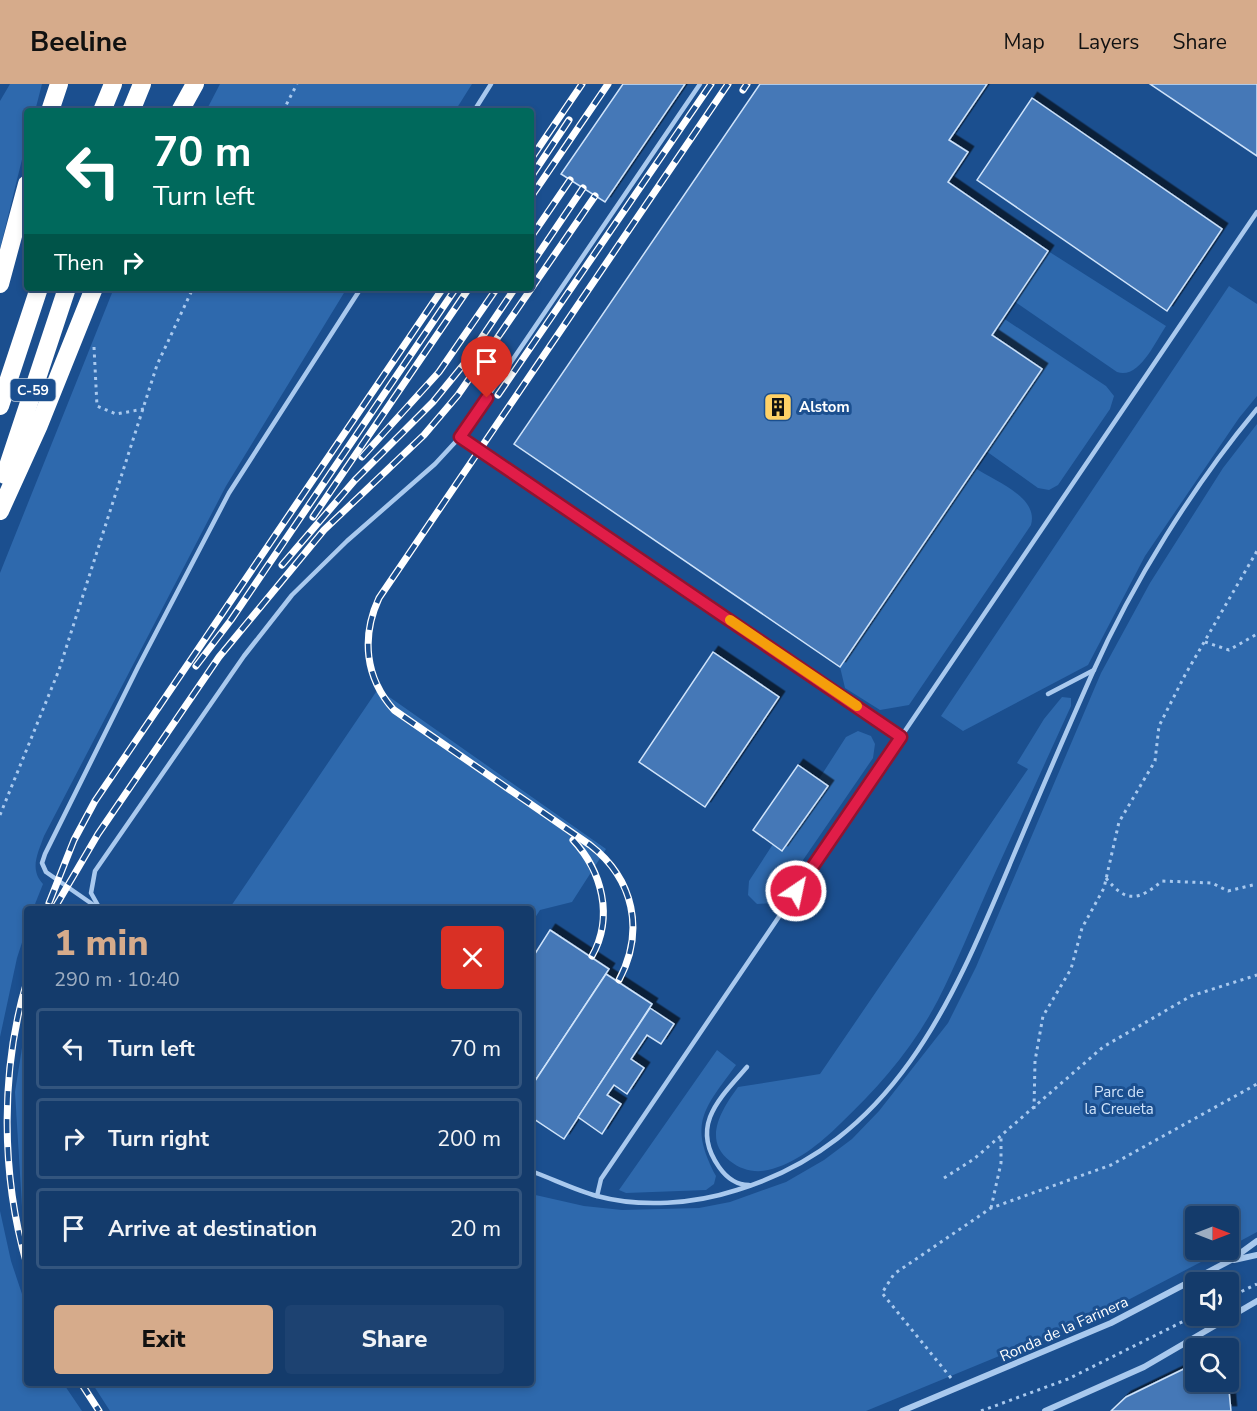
<!DOCTYPE html>
<html lang="en">
<head>
<meta charset="utf-8">
<style>
	:root { --surface:#143b6b; --page:#1d4271; --text:#f1f3f6; --muted:#9dadc1; --line:#33557e; --accent:#d6ab8b }
	body { margin:0; font-family:"Nunito Sans",sans-serif; background:var(--page); color:var(--text); height:100vh; display:flex; flex-direction:column; font-size:22px; white-space:nowrap }
	* { box-sizing:border-box; margin:0 }
	p { font-size:20px; color:var(--muted) }
	.icon { flex:none; width:33px; height:33px; fill:none; stroke:currentColor; stroke-width:2; stroke-linecap:round; stroke-linejoin:round }
	.map { position:relative; flex:1; overflow:hidden }
	.sheet { position:absolute; left:24px; top:822px; width:510px; height:480px; display:flex; flex-direction:column; background:var(--surface); border-radius:6px; box-shadow:0 3px 9px #0003,0 0 0 2px var(--line) }
	.sheet>* { flex:none }
	.banner { position:absolute; left:24px; top:24px; width:510px; height:183px; border-radius:6px; box-shadow:0 3px 9px #0003,0 0 0 2px var(--line); background:#00695c; color:#fff; overflow:hidden }
	.needle { width:39px; rotate:90deg }
	.buttons { position:absolute; left:1185px; top:1122px; display:grid; gap:12px }
	.buttons a { display:grid; place-items:center; width:54px; height:54px; border-radius:6px; background:var(--surface); box-shadow:0 3px 9px #0003,0 0 0 2px var(--line); font-size:30px }
	.pin { position:absolute; display:grid; place-items:center; width:51px; height:51px; color:#fff; margin:-62px -26px; border-radius:50% 50% 50% 0; rotate:-45deg; box-shadow:0 0 6px #0007 }
	.pin .icon { rotate:45deg }
	.me { position:absolute; width:66px; margin:-33px; rotate:34deg; stroke-linejoin:round; filter:drop-shadow(0 0 4px #0008) }
	.turn { display:flex; align-items:center; gap:21px; height:126px; padding:0 30px; font-size:27px }
	.turn .icon { width:78px; height:78px; stroke-width:2.5 }
	.turn b { display:block; font-size:42px; line-height:51px }
	.then { display:flex; align-items:center; height:57px; padding:0 30px; background:#0003; gap:12px; font-size:22px }
	.round { display:grid; place-items:center; flex:none; width:63px; height:63px; border-radius:6px; background:var(--page) }
	.summary { display:flex; align-items:center; justify-content:space-between; height:102px; padding:0 30px }
	h1 { font-size:36px; font-weight:800; line-height:45px; color:var(--accent) }
	.button { display:flex; gap:12px; margin-top:auto; padding:12px 30px }
	.button a { flex:1; height:69px; border-radius:6px; background:var(--accent); color:#111; font-size:24px; font-weight:800; line-height:69px; text-align:center }
	.button a+a { background:var(--page); color:var(--text) }
	ul { padding:0; list-style:none }
	li { display:flex; align-items:center; gap:18px; height:81px; margin:0 12px 9px; padding:0 18px; border:3px solid var(--line); border-radius:6px }
	li div { flex:1 }
	li b { display:block; font-size:22px }
	li em { font-style:normal }
	header { display:flex; align-items:center; gap:36px; box-sizing:border-box; height:84px; padding:0 30px; background:var(--accent); color:#111 }
	header strong { font-size:28px }
	nav { display:flex; gap:33px; margin-inline-start:auto; font-size:21px }
	.map>svg:first-child { display:block }
</style>
</head>
<body>
<header>
<strong>Beeline</strong>
<nav><a>Map</a><a>Layers</a><a>Share</a></nav>
</header>
<div class="map">
<svg width="1257" height="1327" viewBox="0 0 1257 1327">
	<defs>
		<filter id="shadow"><feDropShadow dx="5.5" dy="-5.5" stdDeviation="0" flood-color="#0009"/></filter>
	</defs>
	<rect width="100%" height="100%" fill="#1b4f8f"/>
	<g fill="#2e69ad">
		<path d="M10,0h32l-7,27h-8v28l-27,110v-148z"/>
		<path d="M220,0h252l-17,27h-249z"/>
		<path d="M1048,167l118,75c-11,16 -27,54 -49,46l-103,-71z"/>
		<path d="M1229,202l28,18v92l-18,22 -94,138 -57,109 -125,66 -22,-15z"/>
		<path d="M114,204h233l-121,198 -182,350c-6,17 -15,33 -1,48l-10,25h-6v18l-10,31 -17,79v-464z"/>
		<path d="M1003,234l103,68 8,10 -4,13 -52,76 -9,5 -11,-2 -52,-37 55,-82 -49,-34z"/>
		<path d="M1257,340v808l-28,15 -1,-31h-32v34h28l-123,64 -235,97h-756l-18,-28h439v-189l53,12 38,4 77,-2 31,-6 56,-20 38,-22 28,-21 27,-28 69,-88 28,-56 125,-294 49,-90 73,-115z"/>
		<path d="M975,384c20,13 64,29 56,57l-122,180 -29,5 -35,-22 -5,-21z"/>
		<path d="M378,605l228,160 -34,53 -32,8 -9,14v-15h-302z"/>
		<path d="M1062,613l9,1v8c-27,59 -54,119 -81,178 -17,38 -33,79 -52,116 -25,48 -59,87 -98,124 -19,19 -45,40 -72,46 -13,3 -27,0 -38,-9 -28,-21 -8,-52 8,-74l82,-13 208,-305 -11,-6 27,-44z"/>
		<path d="M858,647l13,5 4,8 -2,14 -96,140 -6,5 -14,1 -9,-9 1,-14 24,-37 10,7 45,-65 -9,-7 27,-42z"/>
		<path d="M27,932v219l-4,-12 -8,-131z"/>
		<path d="M717,966l19,15c-32,44 -48,58 -20,111l-2,8 -8,6 -80,3 -7,-3z"/>
		<path d="M0,1127l11,50 16,48v74h36l19,28h-82z"/>
	</g>
	<g fill="#4478b7" stroke="#cfe3fa" stroke-width="1.5" filter="url(#shadow)">
		<path d="M623,0h62l-80,118 -44,-28z"/>
		<path d="M760,0h227l-38,56 19,12 -20,30 100,69 -56,84 50,34 -202,298 -326,-223z"/>
		<path d="M1150,0h107v72z"/>
		<path d="M1032,14l190,131 -55,82 -190,-131z"/>
		<path d="M713,568l66,45 -74,110 -66,-45z"/>
		<path d="M798,681l30,21 -46,65 -29,-21z"/>
		<path d="M550,846l59,39 -78,118v-127z"/>
		<path d="M606,890l46,30 -88,135 -33,-22v-30z"/>
		<path d="M650,924l24,16 -13,20 -14,-9 -16,24 13,9 -17,26 -13,-9 -7,10 14,9 -19,30 -24,-17z"/>
		<path d="M1196,1279v19l32,-1 3,30h-120l15,-14z"/>
	</g>
	<g fill="none" stroke-linecap="round" stroke-linejoin="round">
		<g stroke="#a9c9ee" stroke-width="3" stroke-dasharray="3 4.5" stroke-linecap="butt">
			<path d="M283,27l14,-27"/>
			<path d="M94,263l3,59 19,8 28,-5"/>
			<path d="M1205,558l24,8 28,-16"/>
			<path d="M0,731l59,-145 98,-305 36,-77"/>
			<path d="M1106,794c20,25 32,23 56,3l50,2 16,8 29,-7"/>
			<path d="M1034,1025l1,-48 8,-45 28,-47 11,-41 22,-40 15,-66 36,-61 4,-35 26,-51 72,-124"/>
			<path d="M944,1094l30,-19 129,-112 88,-51 66,-21"/>
			<path d="M991,1124l10,-45v-27"/>
			<path d="M1228,1214l29,-14"/>
			<path d="M951,1294l-69,-85 12,-19 97,-66 120,-43 146,-81"/>
			<path d="M981,1327l87,-32 128,-64"/>
		</g>
		<g stroke="#a9c9ee" stroke-width="4.5">
			<path d="M474,27l17,-27"/>
			<path d="M460,353l240,-353"/>
			<path d="M1048,610l46,-24"/>
			<path d="M95,822l-49,-34 -4,-9 3,-9 93,-187 91,-174 132,-205"/>
			<path d="M100,825l-9,-16 4,-22 149,-215 48,-61 55,-54 88,-77 25,-27 441,300"/>
			<path d="M747,983c-26,30 -58,58 -28,100 7,10 17,18 30,18"/>
			<path d="M531,1087c22,8 44,19 66,25 44,12 97,8 140,-6 157,-48 215,-188 273,-326 27,-64 54,-127 82,-190 41,-92 101,-188 165,-265"/>
			<path d="M597,1112l4,-17 656,-967"/>
		</g>
		<g stroke="#a9c9ee" stroke-width="6">
			<path d="M1234,1176l23,-5"/>
			<path d="M902,1327l209,-88 120,-63 26,-19"/>
			<path d="M1045,1327l99,-44 113,-66"/>
		</g>
		<g stroke="#fff" stroke-width="18">
			<path d="M50,27l9,-27"/>
			<path d="M102,27l11,-27"/>
			<path d="M131,27l11,-27"/>
			<path d="M180,27l15,-27"/>
			<path d="M0,200l27,-100"/>
			<path d="M0,322l39,-118"/>
			<path d="M5,391l62,-187"/>
			<path d="M0,427l39,-86 55,-137"/>
		</g>
		<g stroke="#fff" stroke-width="7">
			<g id="rail">
				<path d="M743,6l4,-6"/>
				<path d="M531,75l51,-75"/>
				<path d="M531,93l38,-57"/>
				<path d="M531,113l77,-113"/>
				<path d="M531,153l39,-57"/>
				<path d="M531,181l52,-77"/>
				<path d="M498,311l213,-311"/>
				<path d="M362,373l77,-85 58,-84"/>
				<path d="M313,433l156,-229"/>
				<path d="M282,481l73,-85 78,-78 31,-38 51,-76"/>
				<path d="M196,582l35,-46 225,-332"/>
				<path d="M573,756c29,31 41,77 19,116"/>
				<path d="M49,819l25,-63 21,-39 348,-513"/>
				<path d="M54,825l44,-75 121,-177 105,-127 100,-95 34,-40 137,-199"/>
				<path d="M619,896c26,-49 15,-101 -29,-135l-196,-135c-29,-32 -33,-73 -15,-112l349,-514"/>
				<path d="M27,897c-27,90 -26,194 0,284"/>
				<path d="M81,1299l18,28"/>
			</g>
		</g>
		<use href="#rail" stroke="#1b4f8f" stroke-width="4.5" stroke-dasharray="14" stroke-linecap="butt"/>
	</g>
	<g fill="none" stroke-linecap="round" stroke-linejoin="round">
		<g stroke="#92132f" stroke-width="15">
			<path id="route" d="M487,314l-27,39 441,300 -105,154"/>
		</g>
		<use href="#route" stroke="#e11d48" stroke-width="10"/>
		<path stroke="#f59e0b" stroke-width="10" d="M730,536l127,86"/>
	</g>
	<defs>
		<g id="building-square" transform="scale(1.5)"><rect x="-9" y="-9" width="18" height="18" rx="4" fill="#ffd166" stroke="#1b4f8f"/><path d="M-4-6H4V6H1V3H-1V6H-4ZM-2.5-4.3h1.7v1.8h-1.7ZM.8-4.3h1.7v1.8H.8ZM-2.5-1h1.7V.8h-1.7ZM.8-1h1.7V.8H.8Z" fill="#111"/></g>
	</defs>
	<g fill-rule="evenodd">
		<use href="#building-square" x="778" y="323"/>
	</g>
	<g text-anchor="middle" stroke-width="6" stroke-linejoin="round" paint-order="stroke">
		<rect fill="#1b4f8f" stroke="#bbcadd" stroke-width="1.5" x="10.5" y="295" width="45" height="22" rx="4.5"/>
		<g font-size="14" font-weight="bold" fill="#fff">
			<text x="33" y="311">C-59</text>
		</g>
		<g font-size="15" font-weight="bold" fill="#fff" stroke="#1b4f8f" text-anchor="start">
			<text x="799" y="328">Alstom</text>
		</g>
		<g font-size="15" fill="#cfe3fa" stroke="#1b4f8f">
			<text x="1119" y="1013">Parc de<tspan x="1119" dy="17">la Creueta</tspan></text>
		</g>
		<g font-size="15" fill="#fff" stroke="#1b4f8f">
			<text transform="translate(1064 1245) rotate(-24)" y="5">Ronda de la Farinera</text>
		</g>
	</g>
</svg>
<div class="buttons">
<a><svg class="needle" viewBox="-14 -14 28 28"><path d="M0-13l5 13h-10z" fill="#e53935"/><path d="M0 13l5-13h-10z" fill="#9dadc1"/></svg></a>
<a><svg class="icon" aria-label="sound" viewBox="0 0 24 24"><path d="M4 9h4l5-4v14l-5-4H4zM17 9q2 3 0 6"/></svg></a>
<a><svg class="icon" aria-label="search" viewBox="0 0 24 24"><circle cx="10" cy="10" r="6"/><path d="M15 15l6 6"/></svg></a>
</div>
<div class="pin" style="left:487px;top:314px;background:#d93025"><svg class="icon" aria-label="arrive" viewBox="0 0 24 24"><path d="M6 21V4h12l-3 4 3 4H6"/></svg></div>
<svg class="me" style="left:796px;top:807px" viewBox="-20 -20 40 40"><circle r="17" fill="#e11d48" stroke="#fff" stroke-width="3"/><path d="M0-11L8 9 0 5-8 9z" fill="#fff"/></svg>
<div class="banner">
<div class="turn"><svg class="icon" aria-label="left" viewBox="0 0 24 24"><path d="M17 20v-9H6M10 6l-5 5 5 5"/></svg><div><b>70 m</b>Turn left</div></div>
<div class="then">Then<svg class="icon" aria-label="right" viewBox="0 0 24 24"><path d="M7 20v-9h11M14 6l5 5-5 5"/></svg></div>
</div>
<section class="sheet">
<div class="summary"><div><h1>1 min</h1><p>290 m · 10:40</p></div><a class="round" style="background:#d93025;color:#fff"><svg class="icon" aria-label="close" viewBox="0 0 24 24"><path d="M6 6l12 12M18 6L6 18"/></svg></a></div>
<ul>
<li><svg class="icon" aria-label="left" viewBox="0 0 24 24"><path d="M17 20v-9H6M10 6l-5 5 5 5"/></svg><div><b>Turn left</b></div><em>70 m</em></li>
<li><svg class="icon" aria-label="right" viewBox="0 0 24 24"><path d="M7 20v-9h11M14 6l5 5-5 5"/></svg><div><b>Turn right</b></div><em>200 m</em></li>
<li><svg class="icon" aria-label="arrive" viewBox="0 0 24 24"><path d="M6 21V4h12l-3 4 3 4H6"/></svg><div><b>Arrive at destination</b></div><em>20 m</em></li>
</ul>
<div class="button"><a>Exit</a><a>Share</a></div>
</section>
</div>
</body>
</html>
